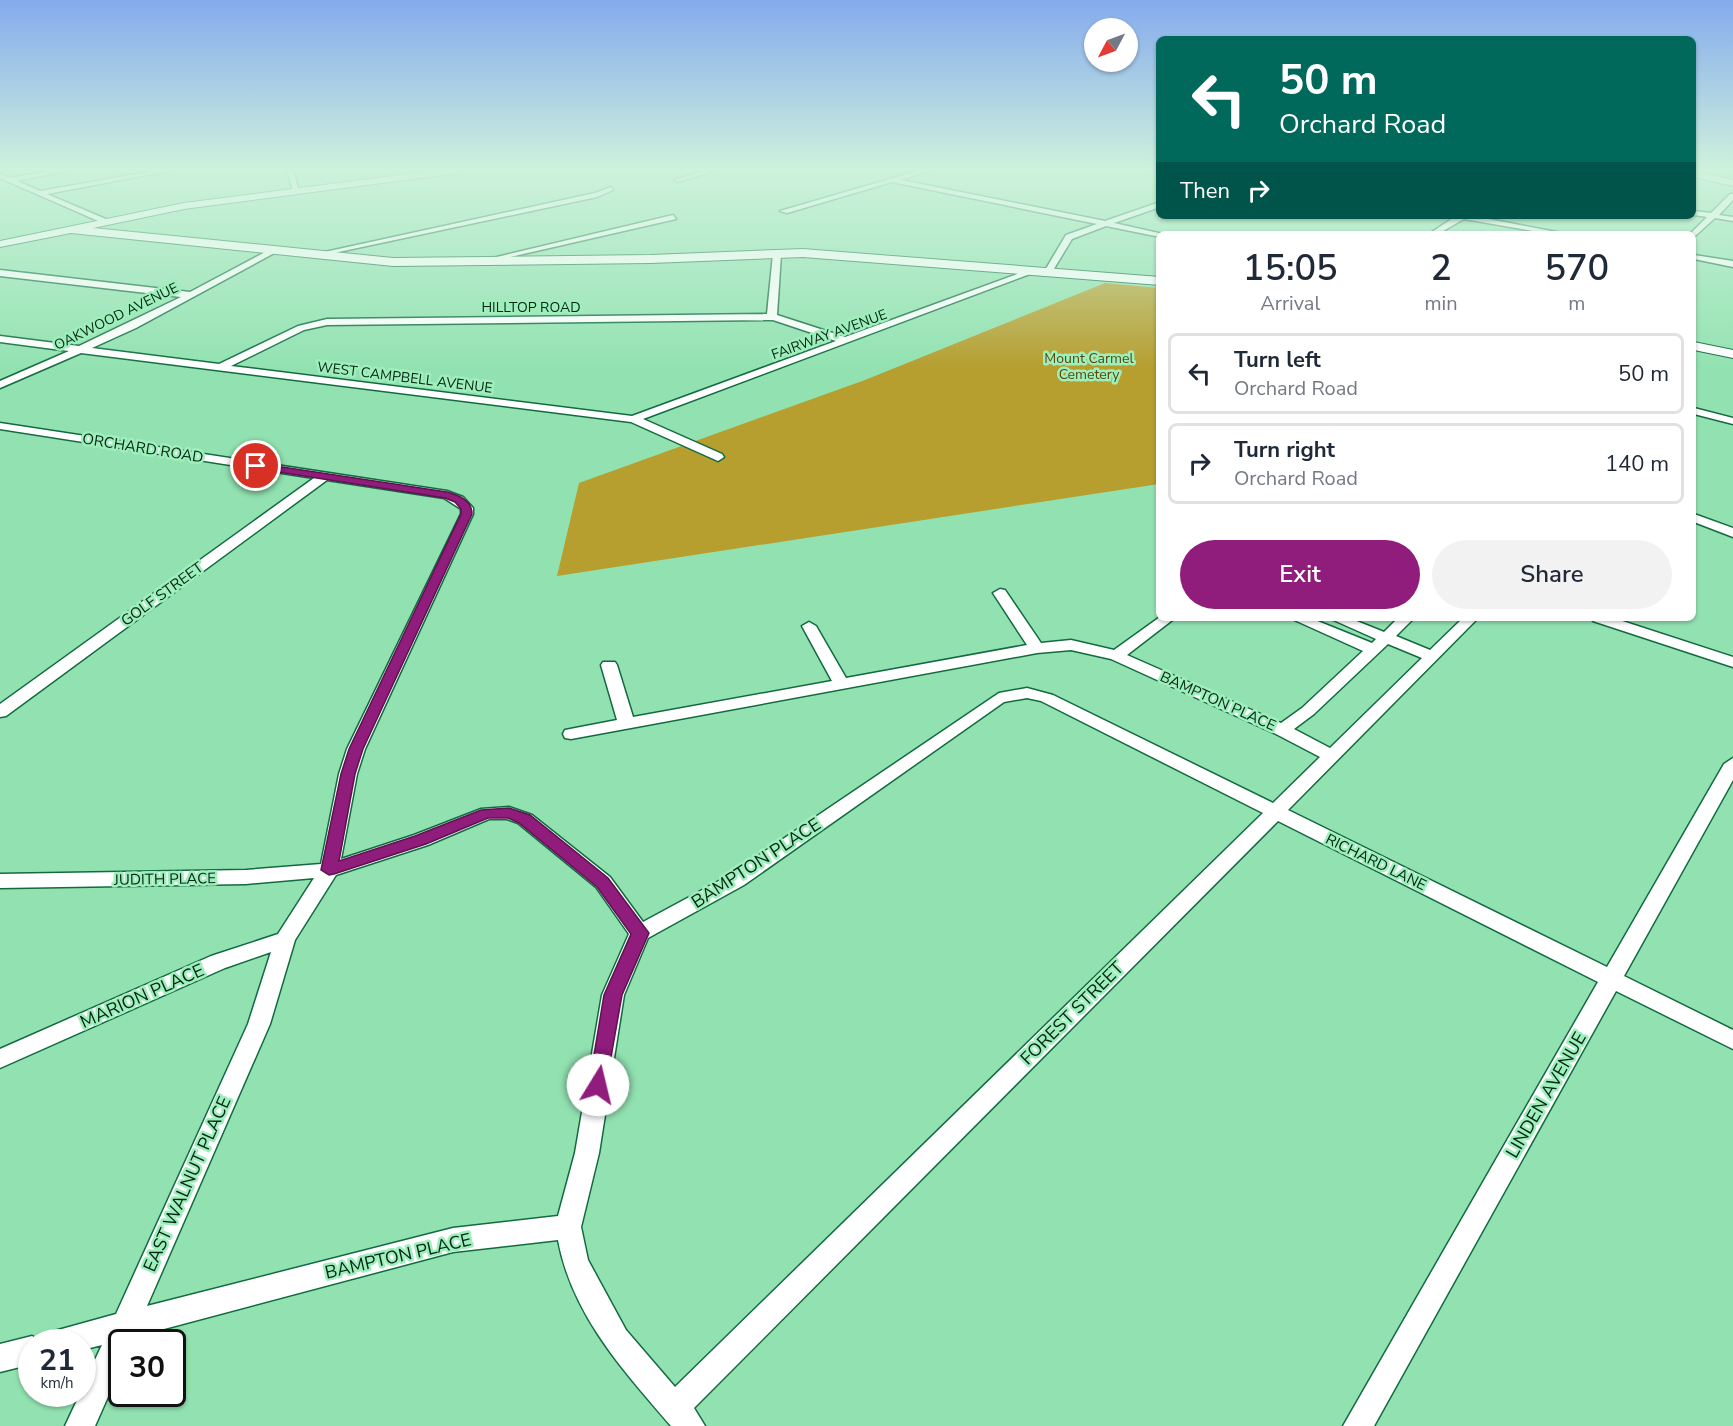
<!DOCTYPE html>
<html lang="en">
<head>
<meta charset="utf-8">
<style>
	:root { --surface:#fff; --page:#f2f2f3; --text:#1f2937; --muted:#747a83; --line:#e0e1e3; --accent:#901c7c }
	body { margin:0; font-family:"Nunito Sans",sans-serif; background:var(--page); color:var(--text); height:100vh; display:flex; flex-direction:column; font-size:22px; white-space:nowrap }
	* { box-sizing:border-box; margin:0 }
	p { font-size:20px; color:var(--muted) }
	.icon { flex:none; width:33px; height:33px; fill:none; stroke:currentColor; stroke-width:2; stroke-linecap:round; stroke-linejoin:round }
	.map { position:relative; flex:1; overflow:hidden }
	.drawer { position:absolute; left:1156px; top:231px; width:540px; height:390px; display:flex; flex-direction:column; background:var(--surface); border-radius:9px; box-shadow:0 2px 4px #0004 }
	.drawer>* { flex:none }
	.banner { position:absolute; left:1156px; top:36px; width:540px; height:183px; border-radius:9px; box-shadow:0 2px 4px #0004; background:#00695c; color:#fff; overflow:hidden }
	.needle { width:39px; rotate:229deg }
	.tools { position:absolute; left:1084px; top:18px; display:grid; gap:12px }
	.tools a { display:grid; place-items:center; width:54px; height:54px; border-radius:50%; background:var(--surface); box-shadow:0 2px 4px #0004; font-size:30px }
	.speed { position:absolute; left:18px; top:1329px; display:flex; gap:12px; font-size:30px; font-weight:700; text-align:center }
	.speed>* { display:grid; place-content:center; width:78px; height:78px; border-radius:50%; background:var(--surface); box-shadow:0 2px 4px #0004; line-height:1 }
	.speed small { font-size:15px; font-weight:400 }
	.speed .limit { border:3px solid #111; border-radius:9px; background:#fff; color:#111 }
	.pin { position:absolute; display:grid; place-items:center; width:51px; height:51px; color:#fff; margin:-26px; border:3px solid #fff; border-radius:50%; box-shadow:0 2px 6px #0007 }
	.me { position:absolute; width:66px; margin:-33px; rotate:9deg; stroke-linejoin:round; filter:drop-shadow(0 0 4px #0008) }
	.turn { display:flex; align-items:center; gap:21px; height:126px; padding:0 24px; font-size:27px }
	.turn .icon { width:78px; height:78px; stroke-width:2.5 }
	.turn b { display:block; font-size:42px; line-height:51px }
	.then { display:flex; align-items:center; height:57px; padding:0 24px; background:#0003; gap:12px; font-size:22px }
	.eta { display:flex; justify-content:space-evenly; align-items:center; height:102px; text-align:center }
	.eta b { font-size:36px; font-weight:600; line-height:42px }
	.primary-button { display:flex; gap:12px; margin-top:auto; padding:12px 24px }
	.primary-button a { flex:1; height:69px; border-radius:36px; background:var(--accent); color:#fff; font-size:24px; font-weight:600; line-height:69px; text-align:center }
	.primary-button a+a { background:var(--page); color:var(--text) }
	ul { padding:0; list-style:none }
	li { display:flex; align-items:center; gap:18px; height:81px; margin:0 12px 9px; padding:0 12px; border:3px solid var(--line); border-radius:9px }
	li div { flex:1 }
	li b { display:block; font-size:22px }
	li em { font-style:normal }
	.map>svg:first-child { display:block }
</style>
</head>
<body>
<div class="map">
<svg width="1733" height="1426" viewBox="0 0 1733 1426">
	<rect width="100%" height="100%" fill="#92e2b1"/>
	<path fill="#b69e2f" d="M1105,283l54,5v196l-602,92 22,-93 286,-103z"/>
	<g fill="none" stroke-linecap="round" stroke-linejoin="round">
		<g stroke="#126b40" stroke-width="3">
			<g id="street">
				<path d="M58,170h13l-54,11 23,10 120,-21h13l-126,24 61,26 -3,4 -105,-46v-4l10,4z"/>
				<path d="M287,170h6l6,22 -6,-1z"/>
				<path d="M708,170h10l-41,12 -3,-2z"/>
				<path d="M921,170h9l-29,10 204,41 55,-19v5l-46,16 49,11h-3v3l-54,-11 -34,13 -20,33 -4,3 -4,-3 22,-37 31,-11 -205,-42 -105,31 -7,-2z"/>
				<path d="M611,187l2,3 -16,7 -282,60 -4,-2 284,-62z"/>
				<path d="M1730,194h3v6l-14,15 14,2v4l-18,-3 -21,19 -3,-4 16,-16 -13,-2v-4l17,2z"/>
				<path d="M673,215l3,4 -192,44 -4,-2z"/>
				<path d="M1456,216h17l94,18h-17l-86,-15 -26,15h-9z"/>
				<path d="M271,249l7,2 -142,77 -44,20 127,16 79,-38 29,-7 440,-5 6,-60 4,-2 4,2 -4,61 68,22 186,-68 7,2 -395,148 79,35 2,3 -6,4 -87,-39 -550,-69 -81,35v-7l69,-30 -69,-9v-6l79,10 102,-49 -181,-21v-6l190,22zM773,320l63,21 -204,75 -401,-50 73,-36 23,-5z"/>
				<path d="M1694,255l39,6v6l-39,-8z"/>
				<path d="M1694,408l39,10v6l-39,-10z"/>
				<path d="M0,423l447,68 16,6 10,11v6l-108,235 -8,25 -16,85 73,-24 67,-26 28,-2 23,8 78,62 33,45 87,-47 269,-182 28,-5 26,7 220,108 47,-46 -44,-23 -165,-75 -40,-9 -34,3 -466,86 -6,-1 -2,-4 2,-4 52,-10 -16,-55 2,-3h12l2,3 16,52 199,-36 -30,-55 7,-4 7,4 30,52 181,-33 -34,-52 7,-4 5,1 36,53 30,-3 43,10 46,-33 15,1 -48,37 154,68 21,-15 61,-57 -73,-33h20l62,25 4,-4 -47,-21h20l35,14 14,-14h16l-18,18 34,14 33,-32h15l-190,192 319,157 117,-203 9,-6v22l-109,196 109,54v19l-117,-58 -242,435h-31l255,-444 -320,-161 -584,587 11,18h-34c-48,-56 -99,-111 -113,-186l-105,12 -319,85 -3,5h-9v23l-27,61h-30l15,-32h2v-7l20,-42 -20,5v-8h-35l4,-10 65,-18 132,-290 23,-72 -46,16 -225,100v-19l211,-93 67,-22 36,-56 -68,6 -246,4v-14l246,-4 75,-6 18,-90 8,-25 114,-235v-5l-17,-11 -117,-18 -321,236 -6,1v-13l314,-226 -314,-49zM1388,644l34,14 -92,90 -36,-19 20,-15zM1027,698l14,3 222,112 -588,574 -49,-57 -38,-70 -7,-33 18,-74 25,-158 24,-57 96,-53 260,-183zM489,819h18l11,4 78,64 33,47 -27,61 -27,158 -17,63 -105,12 -306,78 123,-282 25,-84 41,-65 92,-30z"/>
				<path d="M1694,514l39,14v9l-39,-15z"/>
				<path d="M1591,618h22l120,39v10l-140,-46z"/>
				<path d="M32,1336l11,6h-11v22l-32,8v-28z"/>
			</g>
		</g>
		<g stroke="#126b40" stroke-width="2">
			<g id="secondary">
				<path d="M438,170h25l-5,3 -274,36 -91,19 300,30 258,-3 152,-6 357,28v8l-357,-28 -152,6 -258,3 -322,-33 -71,14v-6l184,-38z"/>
				<path d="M1694,171l39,9v6l-39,-9z"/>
				<path d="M1694,342l39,8v8l-39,-8z"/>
			</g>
		</g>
		<use href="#street" fill="#fff" fill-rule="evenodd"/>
		<use href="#secondary" fill="#fff" fill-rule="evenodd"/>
	</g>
	<linearGradient id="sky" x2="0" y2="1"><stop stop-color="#85abed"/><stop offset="0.46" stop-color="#cef2dc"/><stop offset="1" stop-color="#cef2dc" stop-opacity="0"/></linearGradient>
	<rect width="1733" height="369" fill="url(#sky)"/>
	<path fill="#901c7c" stroke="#5e1251" stroke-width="1.5" d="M256,463l191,29c11,3 25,8 25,22l-109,235 -8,25 -16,87 76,-25 66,-26 28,-2 21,7 78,63 41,55 -27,62 -17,96 -7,2 -7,-2 -2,-6 15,-90 27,-61 -34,-47 -78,-64 -11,-5h-20l-62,26 -92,30 -5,1 -8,-5 20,-96 8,-25 112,-235v-5l-6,-7 -10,-4 -192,-30 -2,-2z"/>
	<g text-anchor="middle" stroke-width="5" stroke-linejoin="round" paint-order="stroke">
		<g font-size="14" fill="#032513" stroke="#9fefbd">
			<text x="531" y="312">HILLTOP ROAD</text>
			<text transform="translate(116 316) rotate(-26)" y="5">OAKWOOD AVENUE</text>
			<text transform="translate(829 334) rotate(-20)" y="5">FAIRWAY AVENUE</text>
			<text transform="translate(405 377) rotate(7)" y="5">WEST CAMPBELL AVENUE</text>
		</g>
		<g font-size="14" fill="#55480c" stroke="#9fefbd">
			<text x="1089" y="363">Mount Carmel<tspan x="1089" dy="16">Cemetery</tspan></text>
		</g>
		<g font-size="15" fill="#032513" stroke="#9fefbd">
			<text transform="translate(143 448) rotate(9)" y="5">ORCHARD ROAD</text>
			<text transform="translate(162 594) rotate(-36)" y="5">GOLF STREET</text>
			<text transform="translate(1218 701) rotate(24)" y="5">BAMPTON PLACE</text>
			<text transform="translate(1376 862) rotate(26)" y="5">RICHARD LANE</text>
			<text transform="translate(165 879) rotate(-1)" y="5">JUDITH PLACE</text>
		</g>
		<g font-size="18" fill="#032513" stroke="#9fefbd">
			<text transform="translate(756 863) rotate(-33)" y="6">BAMPTON PLACE</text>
			<text transform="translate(142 996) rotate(-24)" y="6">MARION PLACE</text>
			<text transform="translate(1072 1013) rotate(-45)" y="6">FOREST STREET</text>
			<text transform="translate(1546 1095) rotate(-60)" y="6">LINDEN AVENUE</text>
			<text transform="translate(187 1184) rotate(-66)" y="6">EAST WALNUT PLACE</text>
			<text transform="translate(398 1256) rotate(-13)" y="6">BAMPTON PLACE</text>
		</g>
	</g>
</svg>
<div class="tools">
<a><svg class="needle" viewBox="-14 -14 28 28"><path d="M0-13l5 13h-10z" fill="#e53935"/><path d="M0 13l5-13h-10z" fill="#747a83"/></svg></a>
</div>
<div class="speed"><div>21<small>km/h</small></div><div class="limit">30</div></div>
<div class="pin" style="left:256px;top:466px;background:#d93025"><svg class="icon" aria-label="arrive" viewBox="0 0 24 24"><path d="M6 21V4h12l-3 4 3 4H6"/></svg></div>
<svg class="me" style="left:598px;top:1085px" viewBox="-20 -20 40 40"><circle r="19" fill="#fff"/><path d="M0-13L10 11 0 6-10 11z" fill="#901c7c"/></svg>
<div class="banner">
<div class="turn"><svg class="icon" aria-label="left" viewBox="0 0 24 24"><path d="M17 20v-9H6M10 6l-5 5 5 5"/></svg><div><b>50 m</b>Orchard Road</div></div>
<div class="then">Then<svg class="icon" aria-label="right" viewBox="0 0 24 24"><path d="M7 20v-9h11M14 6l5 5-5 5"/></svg></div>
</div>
<section class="drawer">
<div class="eta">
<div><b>15:05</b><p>Arrival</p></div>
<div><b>2</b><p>min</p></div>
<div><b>570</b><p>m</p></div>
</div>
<ul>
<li><svg class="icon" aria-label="left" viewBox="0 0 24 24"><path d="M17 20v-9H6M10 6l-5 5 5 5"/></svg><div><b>Turn left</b><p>Orchard Road</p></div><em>50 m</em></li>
<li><svg class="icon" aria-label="right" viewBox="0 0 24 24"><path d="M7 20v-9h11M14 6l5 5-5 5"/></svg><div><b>Turn right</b><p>Orchard Road</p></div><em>140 m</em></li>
</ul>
<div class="primary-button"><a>Exit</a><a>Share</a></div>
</section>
</div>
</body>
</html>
